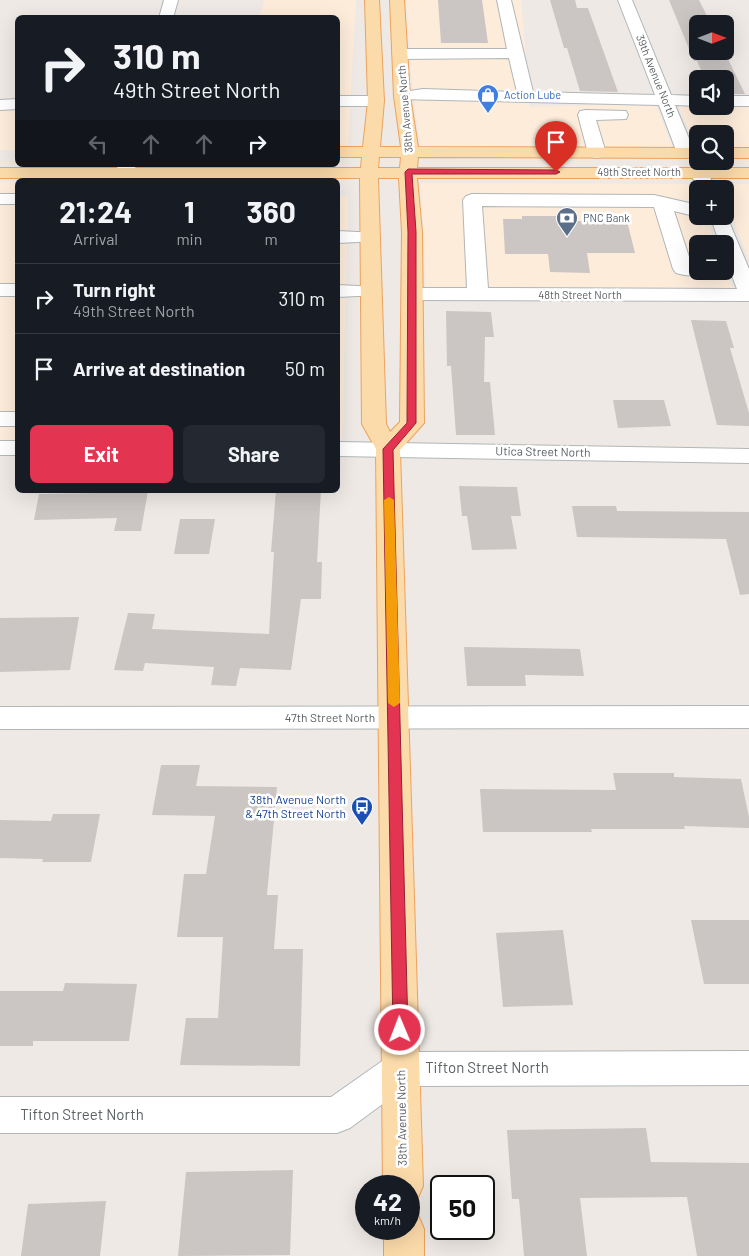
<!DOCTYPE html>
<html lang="en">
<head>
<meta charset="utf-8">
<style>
	:root { --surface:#171b24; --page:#242831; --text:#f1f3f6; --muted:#9ea1a6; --line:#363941; --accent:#e33451 }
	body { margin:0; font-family:Barlow,sans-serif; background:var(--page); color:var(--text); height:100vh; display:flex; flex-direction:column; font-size:19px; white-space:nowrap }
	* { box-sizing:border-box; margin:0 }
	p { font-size:16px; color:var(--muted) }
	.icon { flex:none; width:28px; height:28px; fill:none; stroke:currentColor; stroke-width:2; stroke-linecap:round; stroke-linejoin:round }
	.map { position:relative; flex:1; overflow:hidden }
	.side { position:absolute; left:15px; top:178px; width:325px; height:315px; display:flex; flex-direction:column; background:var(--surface); border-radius:8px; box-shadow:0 5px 20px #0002 }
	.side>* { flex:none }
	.hud { position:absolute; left:15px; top:15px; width:325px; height:152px; border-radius:8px; box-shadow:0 5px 20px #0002; background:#171b24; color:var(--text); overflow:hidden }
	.needle { width:32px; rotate:90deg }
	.fabs { position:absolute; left:689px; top:15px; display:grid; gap:10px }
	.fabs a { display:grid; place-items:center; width:45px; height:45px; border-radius:8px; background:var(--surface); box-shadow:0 5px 20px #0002; font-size:25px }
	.speed { position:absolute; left:355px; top:1175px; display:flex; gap:10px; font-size:25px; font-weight:700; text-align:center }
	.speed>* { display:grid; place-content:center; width:65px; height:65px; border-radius:50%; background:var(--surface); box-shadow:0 5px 20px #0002; line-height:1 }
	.speed small { font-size:12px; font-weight:400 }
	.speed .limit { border:2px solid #111; border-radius:8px; background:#fff; color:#111 }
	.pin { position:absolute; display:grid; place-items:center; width:42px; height:42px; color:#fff; margin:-51px -21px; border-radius:50% 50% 50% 0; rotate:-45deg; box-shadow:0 0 5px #0007 }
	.pin .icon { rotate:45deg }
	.me { position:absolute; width:55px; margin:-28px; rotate:359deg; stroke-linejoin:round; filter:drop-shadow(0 0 4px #0008) }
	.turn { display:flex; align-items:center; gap:18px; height:105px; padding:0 15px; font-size:22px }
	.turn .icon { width:65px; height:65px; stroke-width:2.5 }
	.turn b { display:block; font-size:35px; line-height:42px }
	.lanes { display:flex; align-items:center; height:48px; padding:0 15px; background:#0003; justify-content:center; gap:25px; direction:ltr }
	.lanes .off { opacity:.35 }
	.eta { display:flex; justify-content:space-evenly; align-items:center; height:85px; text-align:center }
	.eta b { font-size:30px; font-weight:700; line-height:35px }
	.primary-button { display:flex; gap:10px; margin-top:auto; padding:10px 15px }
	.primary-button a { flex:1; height:58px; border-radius:8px; background:var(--accent); color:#fff; font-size:20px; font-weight:700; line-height:58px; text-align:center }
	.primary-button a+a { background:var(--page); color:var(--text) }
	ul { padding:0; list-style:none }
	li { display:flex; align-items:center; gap:15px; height:70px; padding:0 15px; border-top:1px solid var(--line) }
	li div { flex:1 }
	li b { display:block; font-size:19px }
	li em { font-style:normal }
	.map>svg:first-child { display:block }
</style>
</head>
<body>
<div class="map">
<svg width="749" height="1256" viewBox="0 0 749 1256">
	<rect width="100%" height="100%" fill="#eee9e4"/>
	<g fill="#fdecda">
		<path d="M264,0h92l-8,145 -10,1v-128h-79z"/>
		<path d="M406,0h115l9,107 125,-4 18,45 -252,-1 -8,-51z"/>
		<path d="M749,99v49h-24v-14h-27l-1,14h-1l-19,-46 20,-1 1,5h27v-6z"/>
		<rect x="0" y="108" width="17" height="42"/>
		<rect x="0" y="182" width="17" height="258"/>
		<path d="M423,183l269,1 5,8 1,24h8l10,28h-18v27h27v-4l8,22 -307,-1 -5,-104z"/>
		<path d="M717,184h32v77l-24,-61v-11h-5z"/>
		<path d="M338,196l10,1 -6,244h-4z"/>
	</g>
	<g fill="#cbc6c3">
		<path d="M438,0h44l6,43h-47z"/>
		<path d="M550,0h25l2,8h11l30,84 -38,-1 -13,-43h-3z"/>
		<path d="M669,0h30l12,24h-13v27h26l21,43h-20v-15h-20l-8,-18h-3z"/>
		<path d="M522,216h36v5h69l8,32h-48l3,20 -40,-1 -2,-18h-43l-2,-35h19z"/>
		<path d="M446,311l45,1 3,25h-9l-1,45h6l5,53h-39l-5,-69h-4z"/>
		<path d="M691,320l35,1 8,27h-4l19,65v13l-32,-1z"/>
		<path d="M613,400h51l7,26 -53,2z"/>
		<path d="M459,486l58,1 4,29h-10l6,33 -45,1 -5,-34h-5z"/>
		<path d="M276,490h45l-4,72h5l-1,37h-20l-10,71 -51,-2 -4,18 -25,-1 3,-18 -69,-4 -2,8 -29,-1 14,-57 27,1 -3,15 117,5 5,-82h-3z"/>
		<path d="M97,491h51l-7,40h-27l3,-13 -83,2 5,-26 57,-1z"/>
		<path d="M572,506h44l1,5 132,1v82l-9,1 -14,-56 -149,-2z"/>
		<path d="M180,519h35l-6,35h-35z"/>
		<path d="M79,617l-9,53 -70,2v-54z"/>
		<path d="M464,647l116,2 4,27 -59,-1 1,11h-59z"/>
		<path d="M161,765h39l-4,21 81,1 -10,108h11l-4,54h29l-3,117 -120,-1 6,-47h32l5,-81h-46l7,-63h22l9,-58 -63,-1z"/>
		<path d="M613,773h61v4l67,2 8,38v11l-65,-2 1,3h-94l1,3h-109l-3,-43 136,1z"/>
		<path d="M53,814h47l-9,48h-49l1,-3 -43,-1v-38l51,1z"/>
		<path d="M691,920h58v64h-45z"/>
		<path d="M563,930l10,75 -70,2 -7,-74z"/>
		<path d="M65,983l72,1 -8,57h-96v5h-33v-55h63z"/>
		<path d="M646,1128l5,34 98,1v93h-52l-10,-59 -107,1 7,58h-63l-5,-57h-7l-5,-69z"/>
		<path d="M293,1170l-3,85 -112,1 8,-84z"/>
		<path d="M106,1201l-6,55h-79l7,-52z"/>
	</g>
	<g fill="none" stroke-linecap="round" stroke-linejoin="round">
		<g stroke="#b1b6b8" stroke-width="2">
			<g id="minor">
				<path d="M164,0h14l-5,18h-14z"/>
				<path d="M497,0h14l22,92 122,3 -37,-95h14l39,95 27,1v10l-23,-1 20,48 -3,4 -6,1 -6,-1 -3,-4 -18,-48 -263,-6 -2,-3 2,-3 27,-4 94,3 -8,-34 -109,1 -5,-2 -3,-3 3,-3 5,-2h107z"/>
				<path d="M338,96h38l6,2 2,3 -2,3 -6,2h-38z"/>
				<rect x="725" y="96" width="24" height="10"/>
				<path d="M18,99v10l-18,1v-10z"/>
				<path d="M586,110l40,1 2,4 -2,4 -30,1 10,33 -3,4 -6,1 -6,-1 -3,-4 -10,-38 2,-4z"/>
				<path d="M118,165h18l-4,15h-18z"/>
				<path d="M698,167l6,1 13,21h-18l-10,-17 3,-4z"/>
				<rect x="0" y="194" width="18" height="10"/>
				<path d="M472,194l182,1 44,10v12l-24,-6 17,52h7v8h8c-8,6 -20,5 -30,2l-3,-4 -19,-62 -172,-1 6,82 249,1 -12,-31v-14h-5l-10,-28h15v-4l24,57v32l-337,-1 -7,-2 -3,-4 3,-4 7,-2h55l-4,-88 3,-4z"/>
				<path d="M338,231l39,2 3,4 -3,4 -39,2z"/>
				<rect x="0" y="284" width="18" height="12"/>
				<path d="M338,285l39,2 3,4 -3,4 -39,2z"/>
				<rect x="0" y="412" width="18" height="14"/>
				<rect x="0" y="441" width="18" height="14"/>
				<path d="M338,442l411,7v14l-411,-7z"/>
				<path d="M749,706v22l-749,1v-22z"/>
				<path d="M749,1051v34l-342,1 -57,42 -13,5h-337v-36h331l57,-40 13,-5z"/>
			</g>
		</g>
		<g stroke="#eca25e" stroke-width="2">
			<g id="major">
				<path d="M365,0h14l5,101 -4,46h21l-7,-51 -4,-96h14l6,96 8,51 280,1v10l-280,-1 -1,11h332v10h-332l5,54 2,191 -24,27 23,736 -6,14 -8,3v-17h-26l-7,-737 -14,-25 -2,-246h-360v-10h361l1,-11h-24v-10h25l5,-46zM379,157h22l-1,11h-22zM378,178h21l3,54 -2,190 -10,10 -4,-8z"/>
				<rect x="725" y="148" width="24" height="10"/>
				<path d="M409,1211l9,4 6,14v27h-40v-27h25z"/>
			</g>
		</g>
		<use href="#minor" fill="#fff" fill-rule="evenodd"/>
		<use href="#major" fill="#fcdbaa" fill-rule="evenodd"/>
	</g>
	<path fill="#e33451" stroke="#942235" d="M408,169l148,1 4,2 -4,2h-144l4,58v191l-23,27 15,580 -2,5 -6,2 -5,-2 -2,-5 -10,-581 24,-26 1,-191 -3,-60z"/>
	<path fill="#f59e0b" d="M389,497l5,3 6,203 -6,4 -6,-4 -4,-203z"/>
	<defs>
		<g id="shop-pin" transform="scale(1.125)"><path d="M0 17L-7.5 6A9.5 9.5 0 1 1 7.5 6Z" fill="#3f7fe0" stroke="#fff"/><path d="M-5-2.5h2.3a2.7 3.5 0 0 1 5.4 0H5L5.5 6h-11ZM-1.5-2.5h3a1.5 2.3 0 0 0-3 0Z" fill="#fff"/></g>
		<g id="bank-pin" transform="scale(1.125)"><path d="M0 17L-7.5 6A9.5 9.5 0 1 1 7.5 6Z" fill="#5c6f8a" stroke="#fff"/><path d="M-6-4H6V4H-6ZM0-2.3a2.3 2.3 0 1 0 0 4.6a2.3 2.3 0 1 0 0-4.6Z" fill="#fff"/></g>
		<g id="bus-pin" transform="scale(1.125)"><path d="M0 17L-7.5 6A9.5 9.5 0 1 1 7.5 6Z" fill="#1a4fb4" stroke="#fff"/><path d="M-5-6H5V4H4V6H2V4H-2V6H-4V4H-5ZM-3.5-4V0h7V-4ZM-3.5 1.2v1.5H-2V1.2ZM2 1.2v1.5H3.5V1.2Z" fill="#fff"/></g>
	</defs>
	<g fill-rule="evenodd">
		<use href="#shop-pin" x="488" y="95"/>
		<use href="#bank-pin" x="567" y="218"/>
		<use href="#bus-pin" x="362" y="807"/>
	</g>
	<g text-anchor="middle" stroke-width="5" stroke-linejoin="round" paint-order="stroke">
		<g font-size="11" fill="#5c6164" stroke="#fff">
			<text transform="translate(656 76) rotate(68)" y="4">39th Avenue North</text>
			<text transform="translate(405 109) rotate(-95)" y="4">38th Avenue North</text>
			<text x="639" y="176">49th Street North</text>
			<text x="580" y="299">48th Street North</text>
		</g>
		<g font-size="11" fill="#366cbe" stroke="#fff" text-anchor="start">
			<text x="504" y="99">Action Lube</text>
		</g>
		<g font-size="11" fill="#4e5e75" stroke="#fff" text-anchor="start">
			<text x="583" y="222">PNC Bank</text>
		</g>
		<g font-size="12" fill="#5c6164" stroke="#fff">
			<text transform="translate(543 452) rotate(1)" y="4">Utica Street North</text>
			<text x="330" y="722">47th Street North</text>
			<text transform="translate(402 1118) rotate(-91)" y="4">38th Avenue North</text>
		</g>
		<g font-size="12" fill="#164399" stroke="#fff" text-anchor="end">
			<text x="346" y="804">38th Avenue North<tspan x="346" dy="14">&amp; 47th Street North</tspan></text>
		</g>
		<g font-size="15" fill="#5c6164" stroke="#fff">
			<text x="487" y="1073">Tifton Street North</text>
			<text x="82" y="1120">Tifton Street North</text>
		</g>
	</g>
</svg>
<div class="fabs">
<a><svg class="needle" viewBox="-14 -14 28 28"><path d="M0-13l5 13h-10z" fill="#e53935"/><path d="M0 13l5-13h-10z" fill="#9ea1a6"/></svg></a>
<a><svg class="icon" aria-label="sound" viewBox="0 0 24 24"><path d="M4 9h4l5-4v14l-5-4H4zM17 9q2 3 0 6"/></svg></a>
<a><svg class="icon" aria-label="search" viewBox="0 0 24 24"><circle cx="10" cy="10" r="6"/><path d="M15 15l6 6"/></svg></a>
<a>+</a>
<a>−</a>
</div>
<div class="speed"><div>42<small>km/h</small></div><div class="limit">50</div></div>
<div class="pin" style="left:556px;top:172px;background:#d93025"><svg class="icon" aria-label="arrive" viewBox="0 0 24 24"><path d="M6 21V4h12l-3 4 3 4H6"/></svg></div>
<svg class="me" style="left:400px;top:1030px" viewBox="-20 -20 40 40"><circle r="17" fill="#e33451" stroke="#fff" stroke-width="3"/><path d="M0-11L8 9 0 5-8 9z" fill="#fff"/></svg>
<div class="hud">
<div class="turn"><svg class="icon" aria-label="right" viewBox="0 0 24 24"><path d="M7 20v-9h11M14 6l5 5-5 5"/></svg><div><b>310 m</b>49th Street North</div></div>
<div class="lanes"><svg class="icon off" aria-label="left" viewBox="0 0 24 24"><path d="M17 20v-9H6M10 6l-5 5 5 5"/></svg><svg class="icon off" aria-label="ahead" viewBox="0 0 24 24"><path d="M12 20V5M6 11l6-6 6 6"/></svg><svg class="icon off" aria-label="ahead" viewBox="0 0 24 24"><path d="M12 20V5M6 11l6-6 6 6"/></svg><svg class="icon" aria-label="right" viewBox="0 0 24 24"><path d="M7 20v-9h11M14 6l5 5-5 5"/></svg></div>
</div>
<section class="side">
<div class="eta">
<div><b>21:24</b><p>Arrival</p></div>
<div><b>1</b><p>min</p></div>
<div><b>360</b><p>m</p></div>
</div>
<ul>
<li><svg class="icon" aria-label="right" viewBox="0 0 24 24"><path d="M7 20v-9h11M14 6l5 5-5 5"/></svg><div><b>Turn right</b><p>49th Street North</p></div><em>310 m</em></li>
<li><svg class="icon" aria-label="arrive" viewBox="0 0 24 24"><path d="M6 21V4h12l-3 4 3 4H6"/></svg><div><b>Arrive at destination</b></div><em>50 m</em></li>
</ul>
<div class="primary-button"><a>Exit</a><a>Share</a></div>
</section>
</div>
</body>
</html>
